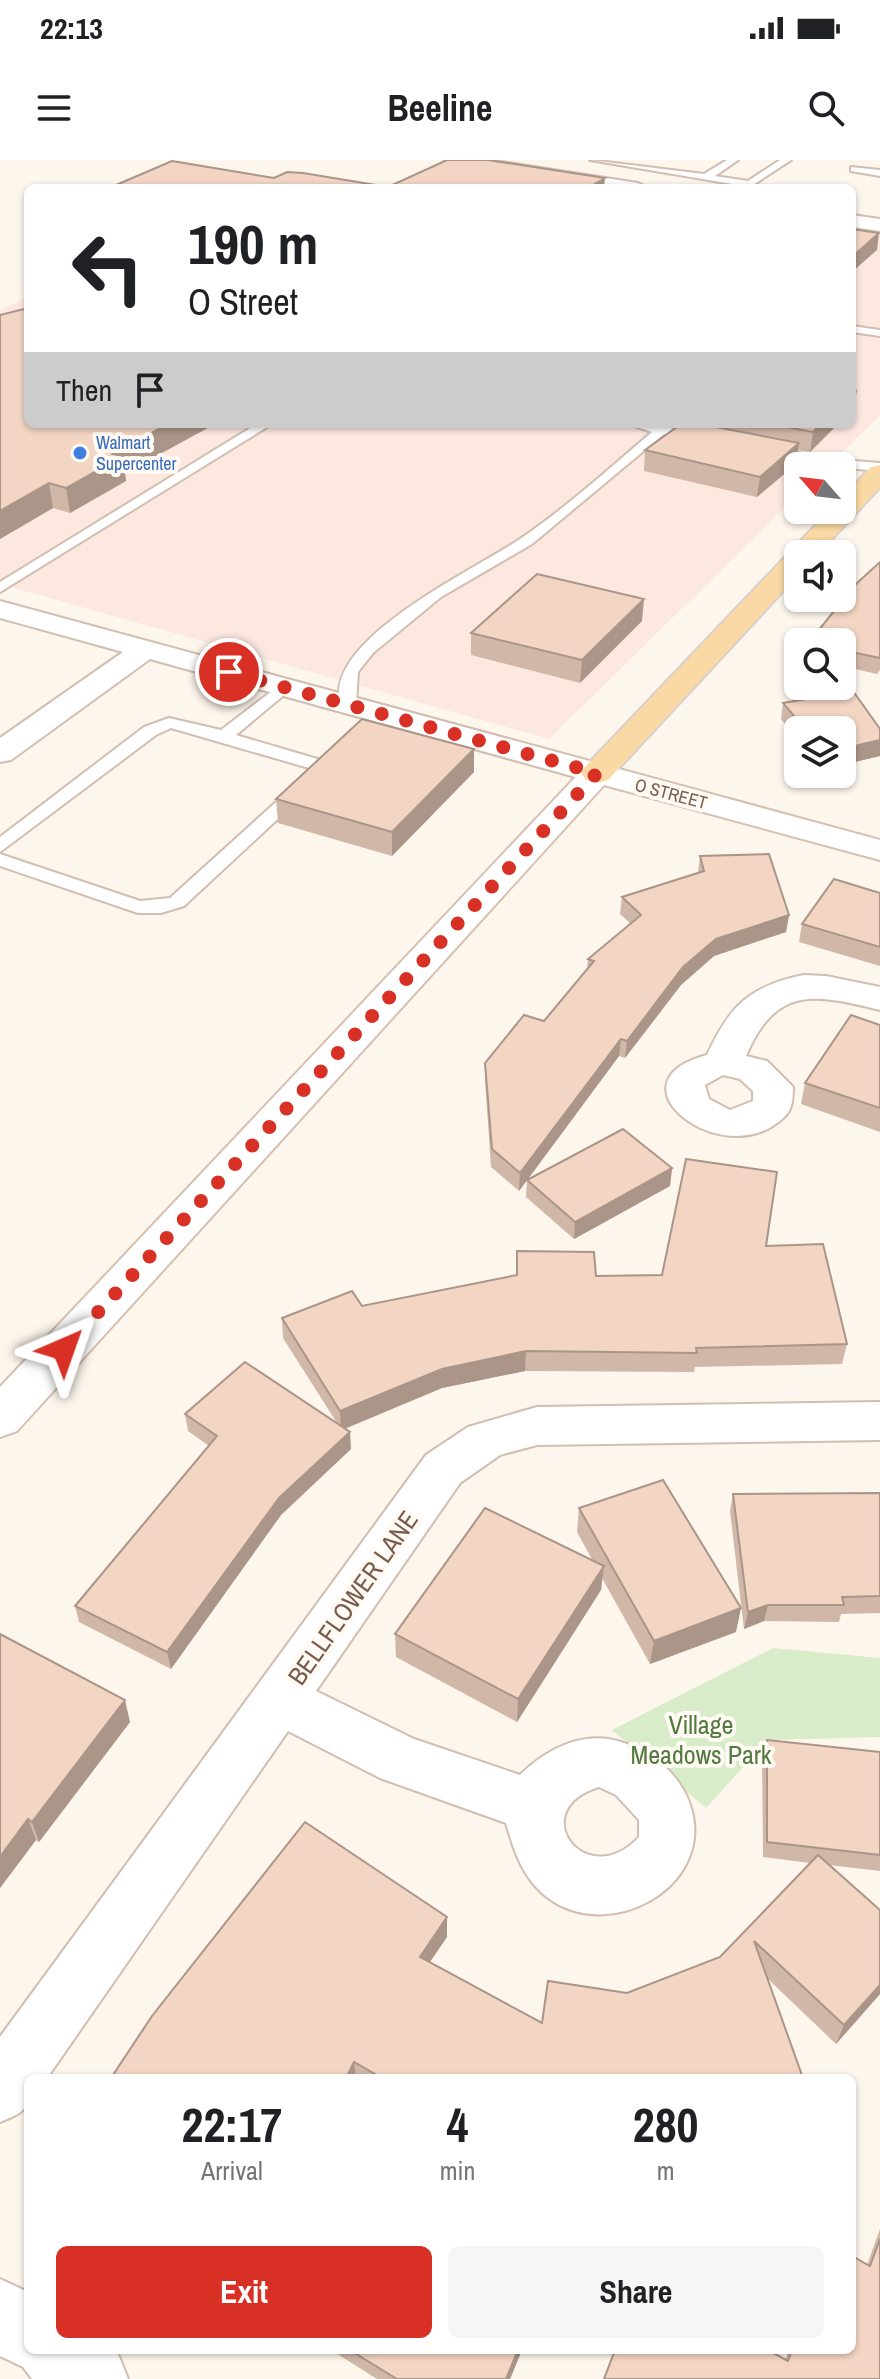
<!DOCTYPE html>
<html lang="en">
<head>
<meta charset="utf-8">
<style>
	:root { --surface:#fff; --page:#f6f6f6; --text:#202124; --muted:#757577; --accent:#d93025 }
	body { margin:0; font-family:"Archivo Narrow",sans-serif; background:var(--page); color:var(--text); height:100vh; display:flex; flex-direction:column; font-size:30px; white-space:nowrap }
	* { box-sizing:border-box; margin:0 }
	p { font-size:26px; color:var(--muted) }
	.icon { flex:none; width:44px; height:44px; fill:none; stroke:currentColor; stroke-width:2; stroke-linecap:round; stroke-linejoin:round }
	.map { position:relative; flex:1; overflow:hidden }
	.panel { position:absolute; left:24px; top:1914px; width:832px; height:280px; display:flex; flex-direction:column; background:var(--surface); border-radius:12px; box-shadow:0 2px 6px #0004 }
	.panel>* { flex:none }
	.banner { position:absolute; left:24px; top:24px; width:832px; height:244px; border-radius:12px; box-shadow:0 2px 6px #0004; background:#fff; color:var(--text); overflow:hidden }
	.needle { width:52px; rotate:298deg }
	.tools { position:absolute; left:784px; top:292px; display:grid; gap:16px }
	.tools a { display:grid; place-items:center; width:72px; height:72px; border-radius:12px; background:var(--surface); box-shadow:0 2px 6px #0004; font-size:40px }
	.pin { position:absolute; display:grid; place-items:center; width:68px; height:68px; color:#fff; margin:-34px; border:4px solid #fff; border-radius:50%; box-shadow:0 2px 8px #0007 }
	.me { position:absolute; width:88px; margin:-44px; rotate:43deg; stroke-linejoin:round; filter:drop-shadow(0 0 6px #0008) }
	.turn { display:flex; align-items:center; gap:28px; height:168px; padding:0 32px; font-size:36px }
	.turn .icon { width:104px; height:104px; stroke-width:2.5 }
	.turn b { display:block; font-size:56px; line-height:68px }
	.then { display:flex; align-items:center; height:76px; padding:0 32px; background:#0003; gap:16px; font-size:30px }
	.eta { display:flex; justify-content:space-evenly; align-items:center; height:136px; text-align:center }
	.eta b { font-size:48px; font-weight:700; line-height:56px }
	.cta { display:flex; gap:16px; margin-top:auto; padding:16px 32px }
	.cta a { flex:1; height:92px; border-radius:12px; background:var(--accent); color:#fff; font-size:32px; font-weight:700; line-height:92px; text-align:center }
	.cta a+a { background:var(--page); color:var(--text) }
	.status { display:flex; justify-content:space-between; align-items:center; height:56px; padding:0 40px; background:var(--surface); direction:ltr }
	.status svg { height:22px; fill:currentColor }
	header { display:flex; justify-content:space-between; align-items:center; height:104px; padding:0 32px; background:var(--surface); font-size:36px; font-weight:700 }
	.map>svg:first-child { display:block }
</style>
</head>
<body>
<div class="status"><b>22:13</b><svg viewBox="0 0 49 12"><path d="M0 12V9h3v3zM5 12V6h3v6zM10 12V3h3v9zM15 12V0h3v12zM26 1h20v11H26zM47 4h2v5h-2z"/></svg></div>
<header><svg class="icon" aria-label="menu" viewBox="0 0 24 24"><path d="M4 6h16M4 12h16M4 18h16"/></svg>Beeline<svg class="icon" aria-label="search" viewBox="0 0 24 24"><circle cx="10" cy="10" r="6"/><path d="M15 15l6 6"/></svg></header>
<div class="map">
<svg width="880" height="2219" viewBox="0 0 880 2219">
	<rect width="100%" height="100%" fill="#fdf6ec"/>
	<path fill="#fde8e0" d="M852,67l28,5v183l-52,51h-30v29l-249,244 -549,-155v-274l28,-13v127h824z"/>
	<path fill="#d8ecc9" d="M773,1488l107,10v79l-112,3 -62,68 -94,-78z"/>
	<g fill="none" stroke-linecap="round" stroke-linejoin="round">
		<g stroke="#d1beb0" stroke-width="4">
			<g id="lane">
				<path d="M590,0l114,14 23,-14h11l-23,16 33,5 32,-21h11l-41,27z"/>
				<path d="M851,7l29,3v6l-29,-5z"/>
				<path d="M852,166l28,4v6l-28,-4z"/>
				<path d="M257,264h15l-272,168v-10z"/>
				<path d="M628,264h46l-3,4 8,4 -6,4 -9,-2 -132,110 -91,53 -68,56 -15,19 -2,33 -8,5 -6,-1c-28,-67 139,-142 181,-172 46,-32 87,-69 129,-105z"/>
				<path d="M768,287l61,12 51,4v8l-56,-5 -61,-12 -2,-3z"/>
				<path d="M284,522l6,2v6l-54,45 88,26v15l-140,130 -23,7h-23l-138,-47v-12l140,47 30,-3 137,-124 2,-6 -138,-40 -15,7 -156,117v-15l144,-110 25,-9 52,12z"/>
			</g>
		</g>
		<g stroke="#d1beb0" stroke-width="4">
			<g id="street">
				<path d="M445,0h43l150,23 9,5h-44l-149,-23z"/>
				<path d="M852,55l28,4v12l-28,-4z"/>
				<path d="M0,441l608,165 5,7 -5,7 -11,3 -447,-124 -139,101 -11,2v-24l123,-86 -123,-34z"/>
				<path d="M804,815l22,1 54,11v23c-65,-16 -104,-25 -134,46l21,5 26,26c0,22 -3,28 -22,40 -60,36 -162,-46 -64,-72 23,-50 43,-69 97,-80zM723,915l17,4 13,12v10l-23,9 -21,-11 -4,-14z"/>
				<path d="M880,1242v38l-343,5 -37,10 -40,28 -144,208 98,48 106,36c27,-27 66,-46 104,-32 28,11 50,26 63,54 39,89 -87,157 -150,91 -17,-18 -24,-41 -31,-65l-126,-45 -92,-47 -241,347h-19c0,31 1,32 -28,44v-85l426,-582 42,-28 69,-20zM599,1627l17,8 23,25v17c-53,57 -116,-27 -40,-50z"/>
				<path d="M0,2119l28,13v58h84l6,4 10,25h-96l-9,-12 -23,-11z"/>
			</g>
		</g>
		<g stroke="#d6c0b0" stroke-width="4">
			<path id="secondary" d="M597,603l283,77v20l-276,-75 -587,646 -17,6v-50l586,-621z"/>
		</g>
		<g stroke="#dad1cd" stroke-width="4">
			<path id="primary" d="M880,305v22l-62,67h-20v21l-190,205 -11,3 -11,-3 -5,-7 5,-7 244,-256h12v-12l29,-31z"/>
		</g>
		<use href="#lane" fill="#fff" fill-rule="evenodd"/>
		<use href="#street" fill="#fff" fill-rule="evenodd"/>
		<use href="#secondary" fill="#fff" fill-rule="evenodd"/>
		<use href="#primary" fill="#fbd9a5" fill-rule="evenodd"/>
	</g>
	<g fill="#d1b7a8">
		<path d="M28,264h187l-90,49 1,8 -56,32 -17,-5 -53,31z"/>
		<path d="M681,264h157l-28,28 -12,-2 -2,14 -39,33 -113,-26 1,-21z"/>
		<path d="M880,402v108l-3,4 -35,-8v-24z"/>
		<path d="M642,461l-62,62 -109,-28v-22z"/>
		<path d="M783,543l97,26v27l-38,9v-35h-44v10l-17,-21z"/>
		<path d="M474,612l-82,84 -114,-33 -2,-24z"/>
		<path d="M700,696l89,59 -3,17 -72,24 -33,29 -56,73 -6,-2 -91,123 144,-11 -2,18 -96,53 -48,-42 1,-17 -8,11 -28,-24 -6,-87v-17l59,-42 43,-52 1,-10 43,-35 -11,-10 2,-17 76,-24z"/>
		<path d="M880,733v73l-81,-24 3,-18z"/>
		<path d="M880,865v107l-79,-28 4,-21z"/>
		<path d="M766,1086l81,98 -5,20 -147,3 -1,5 -169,-1 -83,17 -97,41 6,20 -70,66 -110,154 -92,-47 -4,-16 134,-160 -21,-15 -3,-17 152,9 -54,-85 -1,-20 80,-12 154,-31 1,-24 79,25 66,-1z"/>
		<path d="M880,1333v120l-39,1 -2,8 -75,-1 -20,8 -14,-118 3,-17z"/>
		<path d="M579,1348l157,124 -86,32 -48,-86 -1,12 -84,132 -121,-65 -1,-23 198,-73 -16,-29z"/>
		<path d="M0,1474l130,88 -91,120 -3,-2 -36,48z"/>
		<path d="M767,1580l113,12v119l-51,-6 51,129 -44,50 -68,-65 35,99h-692l336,-141 -17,25 112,61 85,-30 93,-36 90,-94 -47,-6 -1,-101z"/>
		<path d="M880,2069v150h-276l181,-19 4,-10h63l15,-85z"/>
		<path d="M331,2190h191l-12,29h-133z"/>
	</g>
	<g fill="#aa9588">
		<path d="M605,18l-1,10h-16z"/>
		<path d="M879,73l-2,17 -25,22v-15z"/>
		<path d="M857,229l-3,19 -2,2v-16z"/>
		<path d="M168,264h47l-90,49 1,8 -56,32 -4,-25 47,-34z"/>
		<path d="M821,264h17l-28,28 3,-20z"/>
		<path d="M799,283l-3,21 -39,33 3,-20z"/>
		<path d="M49,323l4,25 -53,31v-28z"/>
		<path d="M644,439l-2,22 -62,62 2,-23z"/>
		<path d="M880,580v16l-38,9v-16z"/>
		<path d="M474,589v23l-82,84v-24z"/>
		<path d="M789,755l-3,17 -72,24 -33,29 -56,73 2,-17 56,-74 33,-28z"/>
		<path d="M621,879l-2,17 -100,135 1,-18z"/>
		<path d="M672,1008l-2,18 -96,53 1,-17z"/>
		<path d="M526,1191l-1,20 -83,17 -101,42 -1,-19 102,-42z"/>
		<path d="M350,1272l1,17 -70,66 -110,154 -4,-17 112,-154z"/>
		<path d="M604,1406l-3,24 -84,132 1,-23z"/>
		<path d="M768,1445l-4,16 -20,8 4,-17z"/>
		<path d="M741,1448l-5,24 -86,32 4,-23z"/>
		<path d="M125,1540l5,22 -91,120 -7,-20z"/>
		<path d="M28,1659l8,21 -36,48v-31z"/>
		<path d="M447,1757v20l-27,39v-19z"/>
		<path d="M880,1825v9l-44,50 8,-19z"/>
		<path d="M354,1902l2,16h-10z"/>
		<path d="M518,2190h4l-12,29h-4z"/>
	</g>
	<g fill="#f3d5c3" stroke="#aa9588" stroke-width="2">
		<path d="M447,0h41l117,18 -17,10h-479l63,-27 102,17 13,-6 16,1 85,14z"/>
		<path d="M852,69l27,4 -27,24z"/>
		<path d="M28,148v116h140l-55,30 10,2 -57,32 -17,-5 -49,28v-196z"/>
		<path d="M681,264h19l99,19 -39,34 -115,-27z"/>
		<path d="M770,264h51l-8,8z"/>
		<path d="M880,402v96l-38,-8v-8h-33l47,-58z"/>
		<path d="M537,414l107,25 -62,61 -111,-27z"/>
		<path d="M853,531l27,38v11l-38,9v-19h-36l-23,-27z"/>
		<path d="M362,559l112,30 -82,83 -116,-33z"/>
		<path d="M769,694l20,61 -73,24 -33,28 -56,74 -6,-2 -101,134 -28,-24 -7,-86 39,-48 20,6 50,-60 -6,-2 53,-44 -19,-18 82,-26 -4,-15z"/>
		<path d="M834,719l46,14v54l-78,-23z"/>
		<path d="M851,855l29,10v83l-75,-25z"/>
		<path d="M623,969l49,39 -97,54 -48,-42z"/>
		<path d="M686,999l91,13 -11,74 57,-2 24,100 -151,4 1,5 -171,-2 -84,18 -102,42 -58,-93 70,-27 10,15 155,-31v-24l77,1 2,24 66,-1z"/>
		<path d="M245,1202l105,70 -71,66 -112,154 -92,-46 142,-170 -32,-22z"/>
		<path d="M663,1320l78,128 -87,33 -75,-133z"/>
		<path d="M880,1333v103l-38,1 2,8h-76l-20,7 -15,-118z"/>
		<path d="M485,1348l119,58 -86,133 -123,-65z"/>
		<path d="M0,1474l125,66 -93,122 -4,-3 -28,38z"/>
		<path d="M767,1580l113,12v103l-113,-13z"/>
		<path d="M305,1662l142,95 -27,40 122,66 6,-42 79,12 93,-36 98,-102 62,55v75l-36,40 -90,-84 49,137h-421l-28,-16 -8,16h-235l41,-62z"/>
		<path d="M880,2079v140h-276l11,-29h153l20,11 4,-11h60v-94l18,10z"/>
		<path d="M350,2190h168l-12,29h-109z"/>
	</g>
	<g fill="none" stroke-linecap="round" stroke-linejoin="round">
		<path stroke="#d93025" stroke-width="14" stroke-dasharray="0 25.2" d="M64,1189l533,-576 -368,-101"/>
	</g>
	<circle fill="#3f7fe0" stroke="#fffaf3" stroke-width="3" cx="80" cy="293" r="8"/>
	<g text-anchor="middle" stroke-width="8" stroke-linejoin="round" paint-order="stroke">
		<g font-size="18" fill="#366cbe" stroke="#fffaf3" text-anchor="start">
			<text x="96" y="289">Walmart<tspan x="96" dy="21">Supercenter</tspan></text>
		</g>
		<g font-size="18" fill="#7a5c4d" stroke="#fffaf3">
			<text transform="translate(671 634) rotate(15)" y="6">O STREET</text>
		</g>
		<g font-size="26" fill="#7a5c4d" stroke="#fffaf3">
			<text transform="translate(353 1438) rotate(-55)" y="9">BELLFLOWER LANE</text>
		</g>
		<g font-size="26" fill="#537a41" stroke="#fffaf3">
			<text x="701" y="1574">Village<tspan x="701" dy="30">Meadows Park</tspan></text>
		</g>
	</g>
</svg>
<div class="tools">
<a><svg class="needle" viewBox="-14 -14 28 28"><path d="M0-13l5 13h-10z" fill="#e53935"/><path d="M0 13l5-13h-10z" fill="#757577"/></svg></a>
<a><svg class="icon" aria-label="sound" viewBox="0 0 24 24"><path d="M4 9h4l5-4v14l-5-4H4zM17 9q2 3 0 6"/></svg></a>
<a><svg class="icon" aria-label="search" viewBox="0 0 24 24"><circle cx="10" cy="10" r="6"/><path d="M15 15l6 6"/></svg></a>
<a><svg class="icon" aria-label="layers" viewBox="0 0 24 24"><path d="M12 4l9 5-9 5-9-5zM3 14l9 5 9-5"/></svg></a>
</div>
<div class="pin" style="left:229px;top:512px;background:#d93025"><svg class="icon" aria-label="arrive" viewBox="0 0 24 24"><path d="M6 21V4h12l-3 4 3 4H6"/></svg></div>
<svg class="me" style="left:64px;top:1189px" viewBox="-20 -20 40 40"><path d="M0-17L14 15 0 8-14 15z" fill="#d93025" stroke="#fff" stroke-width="4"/></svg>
<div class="banner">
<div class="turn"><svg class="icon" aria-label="left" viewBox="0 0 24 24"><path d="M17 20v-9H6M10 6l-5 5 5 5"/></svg><div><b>190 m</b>O Street</div></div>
<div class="then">Then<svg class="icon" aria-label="arrive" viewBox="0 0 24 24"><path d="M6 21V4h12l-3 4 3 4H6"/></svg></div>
</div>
<section class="panel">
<div class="eta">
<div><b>22:17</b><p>Arrival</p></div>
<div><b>4</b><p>min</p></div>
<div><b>280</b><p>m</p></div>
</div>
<div class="cta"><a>Exit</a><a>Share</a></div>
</section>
</div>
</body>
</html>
